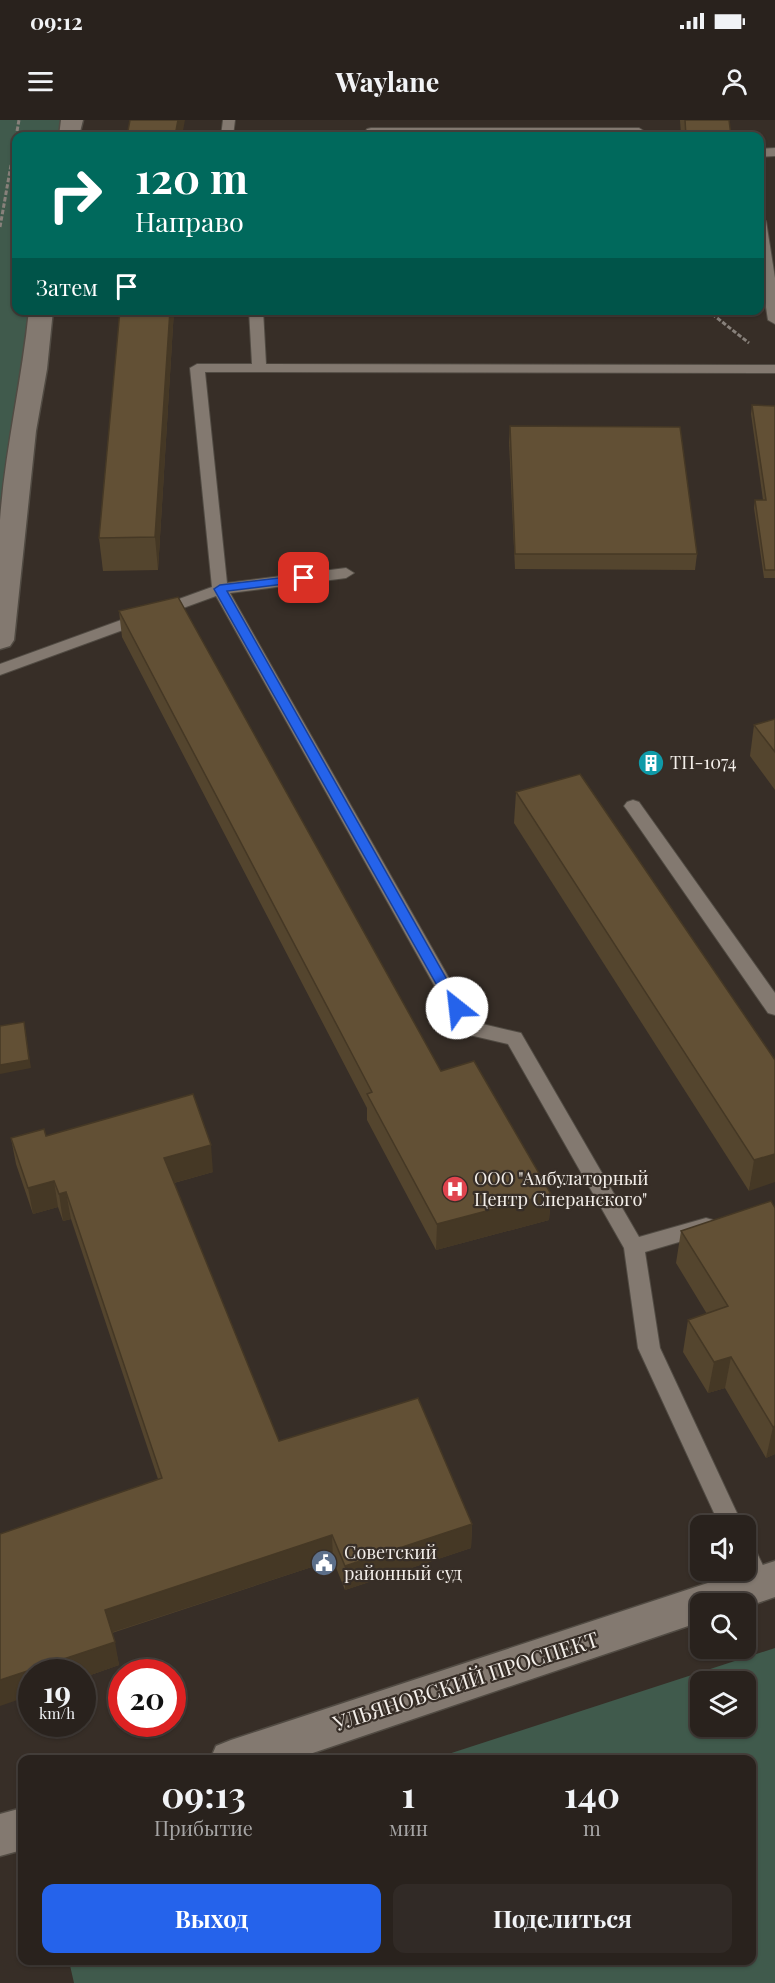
<!DOCTYPE html>
<html lang="ru">
<head>
<meta charset="utf-8">
<style>
	:root { --surface:#29221d; --page:#312a26; --text:#f1f3f6; --muted:#a5a4a4; --line:#453f3b; --accent:#2563eb }
	body { margin:0; font-family:"Playfair Display",serif; background:var(--page); color:var(--text); height:100vh; display:flex; flex-direction:column; font-size:22px; white-space:nowrap }
	* { box-sizing:border-box; margin:0 }
	p { font-size:20px; color:var(--muted) }
	.icon { flex:none; width:33px; height:33px; fill:none; stroke:currentColor; stroke-width:2; stroke-linecap:round; stroke-linejoin:round }
	.map { position:relative; flex:1; overflow:hidden }
	.panel { position:absolute; left:18px; top:1635px; width:738px; height:210px; display:flex; flex-direction:column; background:var(--surface); border-radius:12px; box-shadow:0 2px 4px #0004,0 0 0 2px var(--line) }
	.panel>* { flex:none }
	.guide { position:absolute; left:12px; top:12px; width:752px; height:183px; border-radius:12px; box-shadow:0 2px 4px #0004,0 0 0 2px var(--line); background:#00695c; color:#fff; overflow:hidden }
	.tools { position:absolute; left:690px; top:1395px; display:grid; gap:12px }
	.tools a { display:grid; place-items:center; width:66px; height:66px; border-radius:12px; background:var(--surface); box-shadow:0 2px 4px #0004,0 0 0 2px var(--line); font-size:30px }
	.speed { position:absolute; left:18px; top:1539px; display:flex; gap:12px; font-size:30px; font-weight:700; text-align:center }
	.speed>* { display:grid; place-content:center; width:78px; height:78px; border-radius:50%; background:var(--surface); box-shadow:0 2px 4px #0004,0 0 0 2px var(--line); line-height:1 }
	.speed small { font-size:15px; font-weight:400 }
	.speed .limit { border:9px solid #d22; background:#fff; color:#111 }
	.pin { position:absolute; display:grid; place-items:center; width:51px; height:51px; color:#fff; margin:-26px; border-radius:12px; box-shadow:0 3px 9px #0006 }
	.me { position:absolute; width:66px; margin:-33px; rotate:331deg; stroke-linejoin:round; filter:drop-shadow(0 0 4px #0008) }
	.turn { display:flex; align-items:center; gap:21px; height:126px; padding:0 24px; font-size:27px }
	.turn .icon { width:78px; height:78px; stroke-width:2.5 }
	.turn b { display:block; font-size:42px; line-height:51px }
	.then { display:flex; align-items:center; height:57px; padding:0 24px; background:#0003; gap:12px; font-size:22px }
	.eta { display:flex; justify-content:space-evenly; align-items:center; height:102px; text-align:center }
	.eta b { font-size:36px; font-weight:700; line-height:42px }
	.primary-button { display:flex; gap:12px; margin-top:auto; padding:12px 24px }
	.primary-button a { flex:1; height:69px; border-radius:12px; background:var(--accent); color:#fff; font-size:24px; font-weight:700; line-height:69px; text-align:center }
	.primary-button a+a { background:var(--page); color:var(--text) }
	.status { display:flex; justify-content:space-between; align-items:center; height:42px; padding:0 30px; background:var(--surface); direction:ltr }
	.status svg { height:16px; fill:currentColor }
	header { display:flex; justify-content:space-between; align-items:center; height:78px; padding:0 24px; background:var(--surface); font-size:27px; font-weight:700 }
	.map>svg:first-child { display:block }
</style>
</head>
<body>
<div class="status"><b>09:12</b><svg viewBox="0 0 49 12"><path d="M0 12V9h3v3zM5 12V6h3v6zM10 12V3h3v9zM15 12V0h3v12zM26 1h20v11H26zM47 4h2v5h-2z"/></svg></div>
<header><svg class="icon" aria-label="menu" viewBox="0 0 24 24"><path d="M4 6h16M4 12h16M4 18h16"/></svg>Waylane<svg class="icon" aria-label="person" viewBox="0 0 24 24"><circle cx="12" cy="8" r="4"/><path d="M4 21q1-7 8-7t8 7"/></svg></header>
<div class="map">
<svg width="775" height="1863" viewBox="0 0 775 1863">
	<rect width="100%" height="100%" fill="#372e27"/>
	<g fill="#405a4c" fill-rule="evenodd">
		<path d="M0,0h72l-3,16h-53v174l25,1 -41,329z"/>
		<path d="M775,1528v335h-701l-5,-22 683,-1v-200l-319,-1zM700,1562h46v44h-46z"/>
	</g>
	<g fill="none" stroke-linecap="round" stroke-linejoin="round">
		<g stroke="#514b43" stroke-width="2">
			<g id="lane">
				<path d="M223,0h12l-2,16h-12z"/>
				<path d="M371,8h268l13,8 -285,-1 -2,-3 2,-3z"/>
				<path d="M775,28v8l-16,1v-8z"/>
				<path d="M759,97l7,4 9,57v46l-7,-4 -9,-57z"/>
				<path d="M249,190h14l3,54 509,1v8l-570,-1 22,211 119,-15 8,5 -8,5 -116,15 244,429 47,11 118,204 67,-19 7,2 3,6 -3,6 -68,20 15,96 83,178h-23l-82,-178 -14,-100 -116,-204 -47,-11 -245,-437 -216,79v-11l212,-77 -22,-219 7,-4h55z"/>
				<path d="M633,680l6,2 136,191v22l-7,-2 -141,-203 -3,-4 3,-4z"/>
				<path d="M746,1424l8,3 18,37 -4,7 -8,4 -8,-4 -10,-21h4z"/>
			</g>
		</g>
		<g stroke="#514b43" stroke-width="3">
			<g id="street">
				<path d="M61,0h22l-4,16h-20z"/>
				<path d="M29,190h24l-6,59 -11,62 -22,209 -4,6 -10,3c0,-43 0,-87 0,-129 5,-71 22,-139 29,-210z"/>
				<path d="M775,1441v36l-29,10v-3h-46v18l-408,138h-82l6,-14 15,-6z"/>
				<path d="M22,1688v42l-22,6v-42z"/>
			</g>
		</g>
		<g stroke="#88817b" stroke-width="3" stroke-dasharray="4.5 2" stroke-linecap="butt">
			<path d="M0,107l19,-107"/>
			<path d="M707,190l42,33"/>
		</g>
		<use href="#lane" fill="#837970" fill-rule="evenodd"/>
		<use href="#street" fill="#837970" fill-rule="evenodd"/>
	</g>
	<g fill="#54452e">
		<path d="M680,0h49l2,16h-50z"/>
		<path d="M120,190h54l-16,260 -55,1 -4,-33z"/>
		<path d="M752,285l23,1v172h-11l-10,-70 1,-8h8l-12,-86z"/>
		<path d="M510,306l187,128 -2,16 -180,-1 -6,-127z"/>
		<path d="M119,491l322,460 110,123 -2,26 -113,30 -69,-130v-12l-245,-471z"/>
		<path d="M775,599v71l-25,-34 4,-31z"/>
		<path d="M516,672l259,268 -26,131 -235,-368z"/>
		<path d="M46,1016l167,36 -39,11 105,258 193,83 -1,24 -126,42 -12,-30 -221,73 7,32 -37,13 76,-199 -87,-260 -8,2 -5,-14 -25,7 -17,-50 -5,-26z"/>
		<path d="M775,1088v246l-9,4 -41,-70 -17,5 -25,-41 5,-32 19,-6 -31,-51 5,-32z"/>
	</g>
	<g fill="#453825">
		<path d="M178,0h7l-3,16h-7z"/>
		<path d="M170,190h4l-16,260 -3,-33z"/>
		<path d="M24,902l7,46 -31,6v-9z"/>
		<path d="M211,1025l2,27 -47,13 -2,-27z"/>
		<path d="M775,1034v28l-26,9 5,-31z"/>
		<path d="M54,1061l4,26 -25,7 -5,-26z"/>
		<path d="M66,1072l5,27 -8,2 -4,-27z"/>
		<path d="M551,1074l-2,26 -113,30 1,-26z"/>
		<path d="M731,1237l-6,31 -17,5 6,-31z"/>
		<path d="M775,1306v28l-9,4 7,-31z"/>
		<path d="M472,1404l-1,24 -126,42v-24z"/>
		<path d="M332,1415l1,25 -223,73 -5,-23z"/>
		<path d="M115,1522l4,23 -37,13v-6h-50v23l-32,11v-26z"/>
	</g>
	<g fill="#625035" stroke="#453825" stroke-width="1.5">
		<path d="M130,0h48l-3,16h-48z"/>
		<path d="M685,0h44l2,16h-45z"/>
		<path d="M120,190h50l-15,227 -56,1z"/>
		<path d="M752,285l23,1v164h-10l-10,-70h11z"/>
		<path d="M510,306l170,1 17,127h-182z"/>
		<path d="M178,477l263,474 33,-10 77,133 -114,30 -70,-130 5,-2 -253,-481z"/>
		<path d="M775,599v33l-21,-27z"/>
		<path d="M580,654l195,286v94l-21,6 -238,-368z"/>
		<path d="M24,902l5,38 -29,5v-39z"/>
		<path d="M193,974l18,51 -47,13 115,283 139,-43 54,126 -127,42 -13,-31 -227,75 10,32 -115,38v-146l162,-56 -96,-286 -7,2 -5,-13 -26,7 -17,-50 33,-9 2,7z"/>
		<path d="M771,1081l4,7v218l-2,1 -42,-70 -17,5 -26,-42 40,-14 -47,-75z"/>
	</g>
	<path fill="#2563eb" stroke="#184099" stroke-width="1.5" d="M304,455l5,3 -1,3 -81,10 236,417 -2,4h-9l-238,-423 6,-4z"/>
	<defs>
		<g id="building-disc" transform="scale(1.35)"><circle r="9.5" fill="#0f9aa8" stroke="#372e27"/><path d="M-4-6H4V6H1V3H-1V6H-4ZM-2.5-4.3h1.7v1.8h-1.7ZM.8-4.3h1.7v1.8H.8ZM-2.5-1h1.7V.8h-1.7ZM.8-1h1.7V.8H.8Z" fill="#fff"/></g>
		<g id="hospital-disc" transform="scale(1.35)"><circle r="9.5" fill="#e0444e" stroke="#372e27"/><path d="M-5-5h3v3.5h4V-5h3V5h-3V1.5h-4V5h-3Z" fill="#fff"/></g>
		<g id="civic-disc" transform="scale(1.35)"><circle r="9.5" fill="#5c6f8a" stroke="#372e27"/><path d="M-.6-6.5H3V-4.5H.6V-3L4-1V1h2V6H-6V1h2V-1L-.6-3ZM-1.2 2.5V6h2.4V2.5Z" fill="#fff"/></g>
	</defs>
	<g fill-rule="evenodd">
		<use href="#building-disc" x="651" y="643"/>
		<use href="#hospital-disc" x="455" y="1069"/>
		<use href="#civic-disc" x="324" y="1443"/>
	</g>
	<g text-anchor="middle" stroke-width="4.5" stroke-linejoin="round" paint-order="stroke">
		<g font-size="18" fill="#f3eee9" stroke="#372e27" text-anchor="start">
			<text x="670" y="649">ТП-1074</text>
			<text x="474" y="1065">ООО "Амбулаторный<tspan x="474" dy="21">Центр Сперанского"</tspan></text>
			<text x="344" y="1439">Советский<tspan x="344" dy="21">районный суд</tspan></text>
		</g>
		<g font-size="21" fill="#f3eee9" stroke="#372e27">
			<text transform="translate(466 1562) rotate(-18)" y="7">УЛЬЯНОВСКИЙ ПРОСПЕКТ</text>
		</g>
	</g>
</svg>
<div class="tools">
<a><svg class="icon" aria-label="sound" viewBox="0 0 24 24"><path d="M4 9h4l5-4v14l-5-4H4zM17 9q2 3 0 6"/></svg></a>
<a><svg class="icon" aria-label="search" viewBox="0 0 24 24"><circle cx="10" cy="10" r="6"/><path d="M15 15l6 6"/></svg></a>
<a><svg class="icon" aria-label="layers" viewBox="0 0 24 24"><path d="M12 4l9 5-9 5-9-5zM3 14l9 5 9-5"/></svg></a>
</div>
<div class="speed"><div>19<small>km/h</small></div><div class="limit">20</div></div>
<div class="pin" style="left:304px;top:458px;background:#d93025"><svg class="icon" aria-label="arrive" viewBox="0 0 24 24"><path d="M6 21V4h12l-3 4 3 4H6"/></svg></div>
<svg class="me" style="left:457px;top:888px" viewBox="-20 -20 40 40"><circle r="19" fill="#fff"/><path d="M0-13L10 11 0 6-10 11z" fill="#2563eb"/></svg>
<div class="guide">
<div class="turn"><svg class="icon" aria-label="right" viewBox="0 0 24 24"><path d="M7 20v-9h11M14 6l5 5-5 5"/></svg><div><b>120 m</b>Направо</div></div>
<div class="then">Затем<svg class="icon" aria-label="arrive" viewBox="0 0 24 24"><path d="M6 21V4h12l-3 4 3 4H6"/></svg></div>
</div>
<section class="panel">
<div class="eta">
<div><b>09:13</b><p>Прибытие</p></div>
<div><b>1</b><p>мин</p></div>
<div><b>140</b><p>m</p></div>
</div>
<div class="primary-button"><a>Выход</a><a>Поделиться</a></div>
</section>
</div>
</body>
</html>
